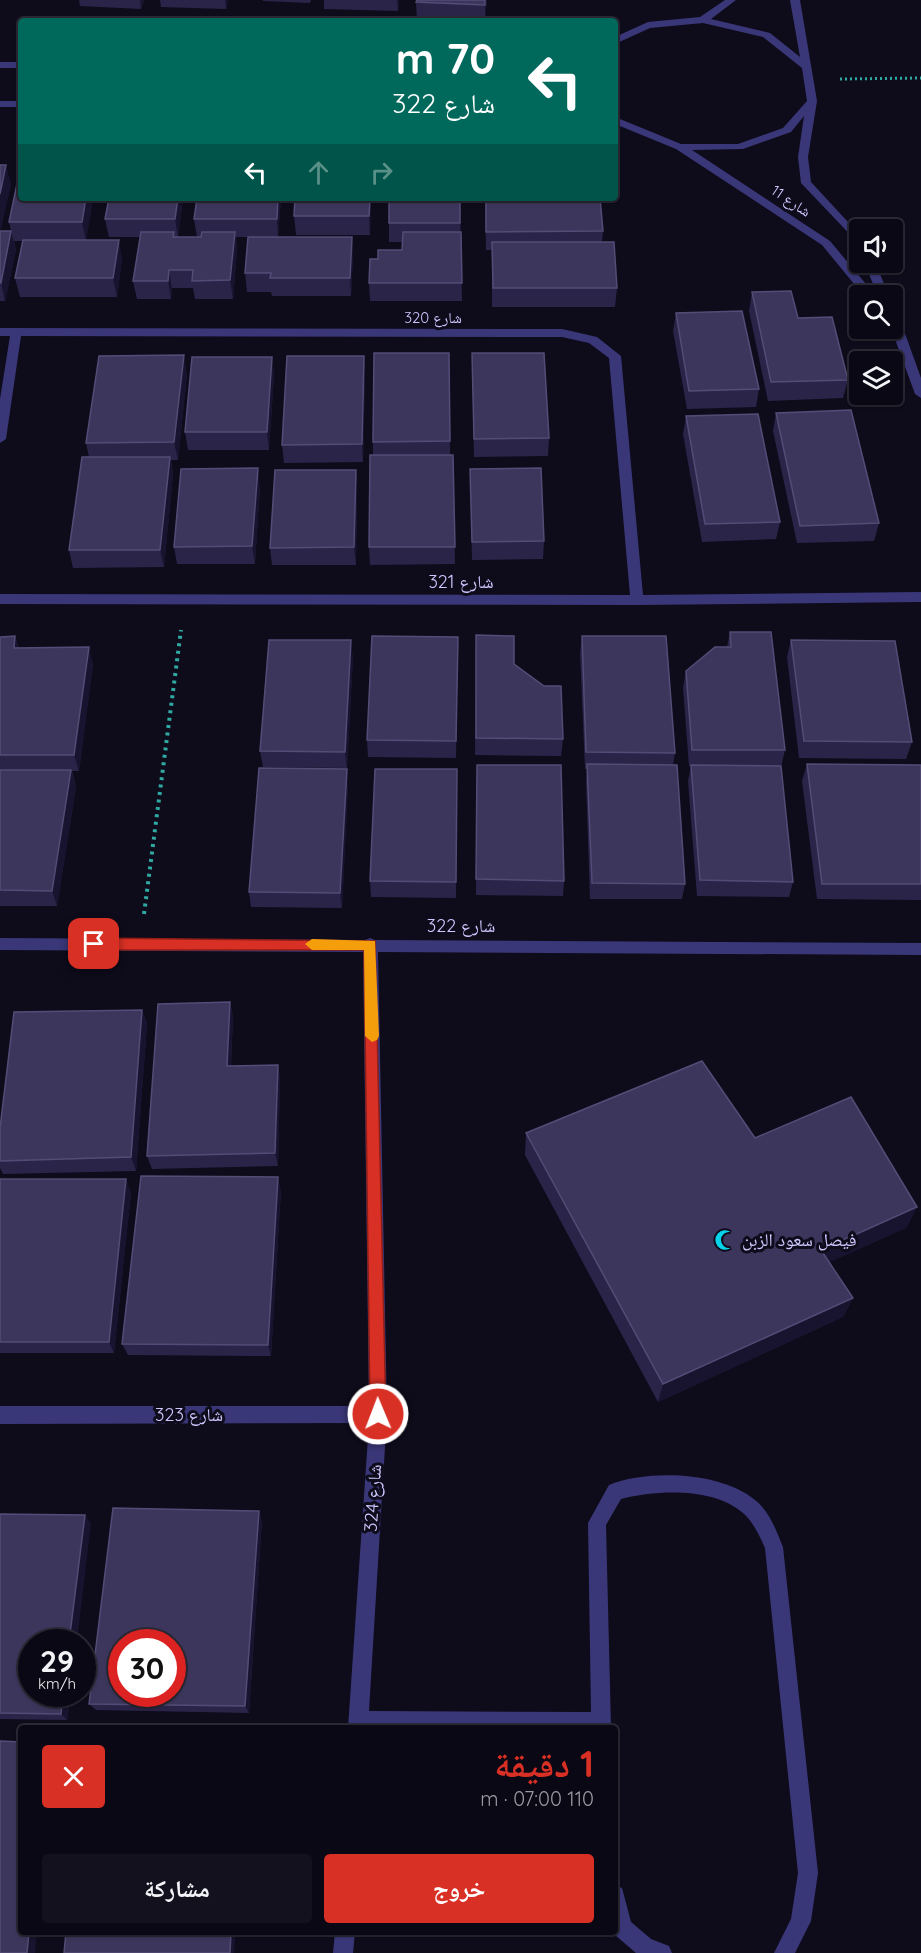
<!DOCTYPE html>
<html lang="ar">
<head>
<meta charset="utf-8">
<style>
	:root { --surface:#0a0814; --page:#13111d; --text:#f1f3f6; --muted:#999aa0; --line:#2a2934; --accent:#d93025 }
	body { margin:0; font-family:Quicksand,"Noto Naskh Arabic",sans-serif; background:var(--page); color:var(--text); direction:rtl; height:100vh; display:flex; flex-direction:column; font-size:22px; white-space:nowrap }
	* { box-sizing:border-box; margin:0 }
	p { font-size:20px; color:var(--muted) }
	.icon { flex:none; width:33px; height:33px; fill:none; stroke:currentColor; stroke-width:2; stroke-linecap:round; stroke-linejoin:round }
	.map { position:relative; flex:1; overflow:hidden; direction:ltr }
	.drawer { position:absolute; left:18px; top:1725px; width:600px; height:210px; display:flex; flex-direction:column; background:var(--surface); border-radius:6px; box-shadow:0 2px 4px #0004,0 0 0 2px var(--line); direction:rtl }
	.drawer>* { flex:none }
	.hud { position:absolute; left:18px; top:18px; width:600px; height:183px; border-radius:6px; box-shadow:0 2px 4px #0004,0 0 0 2px var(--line); direction:rtl; background:#00695c; color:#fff; overflow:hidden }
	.controls { position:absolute; left:849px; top:219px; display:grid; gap:12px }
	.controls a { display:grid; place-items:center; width:54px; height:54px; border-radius:6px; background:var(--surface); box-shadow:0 2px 4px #0004,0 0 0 2px var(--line); font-size:30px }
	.speed { position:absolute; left:18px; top:1629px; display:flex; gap:12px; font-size:30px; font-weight:700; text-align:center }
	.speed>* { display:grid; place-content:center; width:78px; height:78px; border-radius:50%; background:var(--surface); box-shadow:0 2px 4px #0004,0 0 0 2px var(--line); line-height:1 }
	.speed small { font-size:15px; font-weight:400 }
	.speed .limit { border:9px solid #d22; background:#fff; color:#111 }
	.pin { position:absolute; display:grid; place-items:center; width:51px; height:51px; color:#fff; margin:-26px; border-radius:12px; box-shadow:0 3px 9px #0006 }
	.me { position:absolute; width:66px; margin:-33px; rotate:359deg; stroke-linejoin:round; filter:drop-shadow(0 0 4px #0008) }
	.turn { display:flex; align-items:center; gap:21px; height:126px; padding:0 24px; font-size:27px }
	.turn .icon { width:78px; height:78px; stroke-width:2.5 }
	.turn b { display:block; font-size:42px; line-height:51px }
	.lanes { display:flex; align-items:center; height:57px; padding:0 24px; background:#0003; justify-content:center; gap:30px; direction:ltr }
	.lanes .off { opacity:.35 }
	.round { display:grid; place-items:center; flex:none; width:63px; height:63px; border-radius:6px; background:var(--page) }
	.head { display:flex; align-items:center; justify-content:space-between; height:102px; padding:0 24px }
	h1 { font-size:36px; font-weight:800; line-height:45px; color:var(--accent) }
	.button { display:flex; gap:12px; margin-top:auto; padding:12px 24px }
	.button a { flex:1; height:69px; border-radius:6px; background:var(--accent); color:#fff; font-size:24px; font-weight:800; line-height:69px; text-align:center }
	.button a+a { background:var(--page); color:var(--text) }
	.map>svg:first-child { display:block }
</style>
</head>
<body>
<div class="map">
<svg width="921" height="1953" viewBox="0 0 921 1953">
	<rect width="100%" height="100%" fill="#0e0b1b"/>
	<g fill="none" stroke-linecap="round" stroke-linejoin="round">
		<path stroke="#2fa9a2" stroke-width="3" stroke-dasharray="2 3" stroke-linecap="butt" d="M840,79l81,-1"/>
		<path stroke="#2fa9a2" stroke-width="4" stroke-dasharray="3 4.5" stroke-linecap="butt" d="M144,914l37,-284"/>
		<g fill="#3a3779" fill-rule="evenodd">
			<path d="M725,0h11l-25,19 59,14 30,24 -10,-57h10l17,101 -9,56 3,25 49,53v10l-59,-62 -3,-26 6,-41 -13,16 -48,17 -51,1 138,91 46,55h-12l-42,-51 -146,-96 -61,-25v-7l66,27h57l45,-16 24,-27 -5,-33 -39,-31 -60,-14 -53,5 -35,16v-7l33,-15 52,-5z"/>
			<rect x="0" y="62" width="21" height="6"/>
			<rect x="0" y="101" width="21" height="6"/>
			<path d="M864,262h11l14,34h-11z"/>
			<path d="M892,310l6,4 23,64v20l-6,-4 -24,-66z"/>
			<path d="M0,328l562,1 35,8 24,19 22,239 278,-3v10l-284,3 -637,-1v-10l630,1 -21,-237 -20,-15 -27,-6 -541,-1 -15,103 -6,4v-44l10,-63h-10z"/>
			<path d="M0,938l365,2 5,-2 5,2 546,3v12l-543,-3 9,462 -18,297 222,1 -3,-189 21,-38c39,-16 113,-13 146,15 15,12 21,30 28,47l35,326 -7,48 -16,32h-21l17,-34 7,-46 -33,-325c-6,-13 -11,-25 -22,-35 -30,-26 -86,-23 -122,-14l-15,26 5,203h-263l21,-305 -369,1v-18h369l-6,-454 -363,-2z"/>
			<path d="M615,1885l7,3 9,34 20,17 18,7 3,7h-36l-21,-18z"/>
			<path d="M335,1932h20l-2,21h-20z"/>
		</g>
	</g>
	<g fill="#2b2449">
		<path d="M79,0h65l-3,9 -61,-3z"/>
		<path d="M160,0h68l-2,9 -65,-2z"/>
		<path d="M263,0h48l-1,3 -47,-2z"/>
		<path d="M324,0h75l-1,11 -74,-2z"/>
		<path d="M487,0l-2,21h-68l-1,-19z"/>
		<path d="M0,165l11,19 -11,47h11l-2,-9 84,-24 -7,42 36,18 -5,39h-97l-5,-19 8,-37h-9l2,9 -11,51h-5z"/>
		<path d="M109,198h74l-5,39h19l-3,-18 87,-21 -3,39h74l1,18 -2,41h-79l-1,-4h-24l-2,-19 3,-36h-12l1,13 -4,49h-38l-2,-11h-21l-1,11h-34l-4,-18 7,-44h-31l-4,-18z"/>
		<path d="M371,198l-1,37h-74l-2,-19z"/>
		<path d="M460,198l2,103h-92l-1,-18 9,-24 24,-9v-8h-13v-19z"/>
		<path d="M485,198h115l3,33 -1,11 15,46 -2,19h-123v-57h-6z"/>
		<path d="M752,292l46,26 50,62 -5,18 -75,3 -19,-90z"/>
		<path d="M676,313l83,76 -3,18 -69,2 -14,-78z"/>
		<path d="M449,353l1,102h3l2,109 -85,1 -1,-18 4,-92v-13z"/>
		<path d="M472,353l77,85 -1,18 -74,1z"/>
		<path d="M364,356l1,18 -2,88 -79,1 -2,-18z"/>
		<path d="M272,357l2,18 -5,75h-81l-3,-18z"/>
		<path d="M187,374l-9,86h-7l2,14 -9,93 -91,1 -4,-18 20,-93 -3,-14z"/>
		<path d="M776,413l103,110 -5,18 -77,2 -24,-112z"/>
		<path d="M686,416l94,106 -4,17 -74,3 -19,-108z"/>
		<path d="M470,469l74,72 -1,18 -71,1z"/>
		<path d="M356,470l1,18 -1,77h-84l-2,-17z"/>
		<path d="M260,486l-5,78h-78l-3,-17z"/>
		<path d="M730,632l55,118 -4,17 12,115 -4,15 -92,-1 -9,-115 3,-15h-2l-6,-78 3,-17 41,-24z"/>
		<path d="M476,635l38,29 49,75 -2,17 -86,-1z"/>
		<path d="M15,636l4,12 74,16 -14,107h-7l4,16 -19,119h-57v-269z"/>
		<path d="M582,636l93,117 -2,12 12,119 -3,15h-92l-4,-118 1,-12h-2l-5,-116z"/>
		<path d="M458,637l-2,121 -88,-1 -1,-17z"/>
		<path d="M791,640l121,102 -6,17 -107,-1 -12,-101z"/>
		<path d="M353,657l-6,111 -84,-1 -3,-16z"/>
		<path d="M807,764l114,1v135l-104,-1 -15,-118z"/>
		<path d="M477,765l87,116 -1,15 -87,-1z"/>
		<path d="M457,769l-1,129 -85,-1 -1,-16z"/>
		<path d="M348,785l-6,123 -91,-1 -2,-15z"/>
		<path d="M230,1002l3,15 -2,49 47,-1 2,14 -2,87 -126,3 -5,-13z"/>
		<path d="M142,1010l5,14 -11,147 -133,3 -3,-6v-40z"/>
		<path d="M526,1133l229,5 162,69 -11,21 -77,34 24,36 -10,19 -185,85 -133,-247z"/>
		<path d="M0,1179l131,13 -17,161h-114z"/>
		<path d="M281,1190l-10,166 -143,-1 -6,-11z"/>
		<path d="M0,1514l91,10 -59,170h39l-4,26 -67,-1z"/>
		<path d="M262,1520l-13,193 -153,-3 -7,-6z"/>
	</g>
	<g fill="#18132e">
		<path d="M140,0h4l-3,9z"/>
		<path d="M225,0h3l-2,9z"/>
		<path d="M397,0h2l-1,11z"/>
		<path d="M485,0h2l-2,21z"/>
		<path d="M6,165l5,19 -11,50v-40z"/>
		<path d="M86,198h7l-7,43 -4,-19z"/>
		<path d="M178,198h5l-5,39 -3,-18z"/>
		<path d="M278,198h3l-3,39 -1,-18z"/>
		<path d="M370,198h1l-1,37 -1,-19z"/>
		<path d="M11,231l5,19 -11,51 -4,-18z"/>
		<path d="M235,232l2,18 -4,49 -3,-19z"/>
		<path d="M352,237l1,18 -2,41 -1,-18z"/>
		<path d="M119,240l3,18 -5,39 -4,-19z"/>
		<path d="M169,270l3,18 -1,11 -3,-18z"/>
		<path d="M184,355l3,19 -9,86 -4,-18z"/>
		<path d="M364,356l1,18 -2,88 -1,-18z"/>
		<path d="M272,357l2,18 -5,75 -2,-18z"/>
		<path d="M170,457l3,17 -9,93 -4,-17z"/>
		<path d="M258,468l2,18 -5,78 -3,-18z"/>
		<path d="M356,470l1,18 -1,77 -2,-18z"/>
		<path d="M15,636l6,18 -7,-6z"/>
		<path d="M351,640l2,17 -6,111 -2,-16z"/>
		<path d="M89,647l4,17 -14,107 -5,-16z"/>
		<path d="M347,769l1,16 -6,123 -2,-15z"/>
		<path d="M71,770l5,17 -19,119 -5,-15z"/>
		<path d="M230,1002l3,15 -3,63 -3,-14z"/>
		<path d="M142,1010l5,14 -11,147 -5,-14z"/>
		<path d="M278,1065l2,14 -2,87 -3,-13z"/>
		<path d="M278,1177l3,13 -10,166 -3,-11z"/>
		<path d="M126,1179l5,13 -17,161 -5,-11z"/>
		<path d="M917,1207l-11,21 -94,42 9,-20z"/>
		<path d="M853,1298l-10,19 -185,85 5,-18z"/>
		<path d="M259,1511l3,9 -13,193 -4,-7z"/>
		<path d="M85,1515l6,9 -14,118h-8z"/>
		<path d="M63,1694h8l-4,26 -6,-6z"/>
		<path d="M29,1932h8l-2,21h-8z"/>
		<path d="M231,1932h5l-2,21h-4z"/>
	</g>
	<g fill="#3d365c" stroke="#534c76" stroke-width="1.5" fill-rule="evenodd">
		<path d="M417,0h68v5l-69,-3z"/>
		<path d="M0,165h6l-6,29z"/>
		<path d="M21,165v33h65l-4,24h-73z"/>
		<path d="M109,198h69l-3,21h-70z"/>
		<path d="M197,198h81l-1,21h-83z"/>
		<path d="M295,198h75l-1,18h-75z"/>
		<rect x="389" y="198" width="71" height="25"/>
		<path d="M486,198h114l3,33 -117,1z"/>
		<path d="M0,231h11l-10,52h-1z"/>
		<path d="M141,232h33l-1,5h28l1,-5h33l-5,48 -38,1 1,-11h-24l-1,11h-35z"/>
		<path d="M403,232h58l1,51h-93l1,-24h8v-9h24z"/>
		<path d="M248,237h104l-2,41h-80l1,-5h-26z"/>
		<path d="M23,240h96l-6,38h-98z"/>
		<path d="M492,242h122l3,46h-124z"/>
		<path d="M791,291l7,27 34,-1 16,63 -77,2 -19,-90z"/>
		<path d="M742,311l17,78 -70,2 -13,-78z"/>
		<path d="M374,353h75l1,88 -77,1z"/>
		<path d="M472,353h72l5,85 -75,1z"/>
		<path d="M184,355l-10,87 -88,1 13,-87z"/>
		<path d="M287,356h77l-2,88 -80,1z"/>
		<path d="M192,357h80l-5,75h-82z"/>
		<path d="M851,410l28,113 -79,3 -24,-113z"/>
		<path d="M758,414l22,108 -75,2 -19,-108z"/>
		<path d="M370,455h83l2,92h-86z"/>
		<path d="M82,457h88l-10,93h-91z"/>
		<path d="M258,468l-6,78 -78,1 7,-78z"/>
		<path d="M541,468l3,73 -72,1 -2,-73z"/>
		<path d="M275,470h81l-2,77 -84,1z"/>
		<path d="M730,632h41l14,118h-93l-6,-79 29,-24h16z"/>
		<path d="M476,635l38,1v28l30,22h17l2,53 -87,-1z"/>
		<path d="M15,636l-1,12 75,-1 -15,108h-74v-118z"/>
		<path d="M372,636l86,1 -2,104 -89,-1z"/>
		<path d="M582,636h84l9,117 -89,-1z"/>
		<path d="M269,640h82l-6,112 -85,-1z"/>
		<path d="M791,640l104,1 17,101 -108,-1z"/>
		<path d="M587,764l90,1 8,119 -93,-1z"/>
		<path d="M807,764l114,1v119h-99z"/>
		<path d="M477,765h84l3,116 -88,-2z"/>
		<path d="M691,765l90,1 12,116 -93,-2z"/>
		<path d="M259,768l88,1 -7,124 -91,-1z"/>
		<path d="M375,769h82l-1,113 -86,-1z"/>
		<path d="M0,770h71l-19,121 -52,-1z"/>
		<path d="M230,1002l-3,64 51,-1 -3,88 -128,3 11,-152z"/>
		<path d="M142,1010l-11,147 -131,4v-33l14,-116z"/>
		<path d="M702,1061l53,77 96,-41 66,110 -96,43 32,48 -190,86 -137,-251z"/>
		<path d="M141,1176l137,1 -10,168 -146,-1z"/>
		<path d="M0,1179h126l-17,163h-109z"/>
		<path d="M113,1508l146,3 -14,195 -156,-2zM122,1642h50v52h-50z"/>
		<path d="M0,1514l85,1 -16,127h-37v52h31l-2,20 -61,-1z"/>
		<path d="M0,1741l21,1v190h8l-2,21h-27z"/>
		<path d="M66,1932h165l-1,21h-166z"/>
	</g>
	<path fill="#d93025" stroke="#8d1f18" stroke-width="1.5" d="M94,938l281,3 11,473 -3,6 -5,2 -6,-2 -2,-6 -6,-464h-270l-7,-6z"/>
	<path fill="#f59e0b" d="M312,939l63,2 4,95 -2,4 -5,2 -7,-6 -1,-86h-52l-7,-6z"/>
	<defs>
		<g id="mosque-bare" transform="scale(1.62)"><path d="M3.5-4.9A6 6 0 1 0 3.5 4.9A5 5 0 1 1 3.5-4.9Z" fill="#06d2ea" stroke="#0e0b1b" stroke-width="2.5" paint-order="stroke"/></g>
	</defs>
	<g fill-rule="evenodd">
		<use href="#mosque-bare" x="725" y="1240"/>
	</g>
	<g text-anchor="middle" stroke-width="6" stroke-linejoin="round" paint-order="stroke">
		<g font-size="15" fill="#cdc7fe" stroke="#0e0b1b">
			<text transform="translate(791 201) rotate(34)" y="5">شارع 11</text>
			<text x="433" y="323">شارع 320</text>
		</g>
		<g font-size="18" fill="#cdc7fe" stroke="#0e0b1b">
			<text x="461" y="588">شارع 321</text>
			<text x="461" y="932">شارع 322</text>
			<text x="189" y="1421">شارع 323</text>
			<text transform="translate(373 1498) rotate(-86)" y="6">شارع 324</text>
		</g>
		<g font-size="18" fill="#cdc7fe" stroke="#0e0b1b" text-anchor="start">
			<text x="742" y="1246">فيصل سعود الزبن</text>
		</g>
	</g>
</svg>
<div class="controls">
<a><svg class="icon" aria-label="sound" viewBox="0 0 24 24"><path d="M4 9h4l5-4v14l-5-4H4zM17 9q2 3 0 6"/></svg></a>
<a><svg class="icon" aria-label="search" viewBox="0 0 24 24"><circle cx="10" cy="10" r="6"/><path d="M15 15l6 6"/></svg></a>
<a><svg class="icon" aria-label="layers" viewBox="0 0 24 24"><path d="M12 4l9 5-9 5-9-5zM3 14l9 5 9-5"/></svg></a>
</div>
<div class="speed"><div>29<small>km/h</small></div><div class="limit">30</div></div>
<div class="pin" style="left:94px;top:944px;background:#d93025"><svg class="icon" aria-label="arrive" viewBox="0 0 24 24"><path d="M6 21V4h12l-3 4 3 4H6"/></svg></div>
<svg class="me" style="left:378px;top:1414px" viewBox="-20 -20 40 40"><circle r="17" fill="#d93025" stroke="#fff" stroke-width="3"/><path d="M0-11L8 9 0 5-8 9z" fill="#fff"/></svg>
<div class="hud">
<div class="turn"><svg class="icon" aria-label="left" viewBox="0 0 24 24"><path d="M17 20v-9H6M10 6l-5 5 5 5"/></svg><div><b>70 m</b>شارع 322</div></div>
<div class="lanes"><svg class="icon" aria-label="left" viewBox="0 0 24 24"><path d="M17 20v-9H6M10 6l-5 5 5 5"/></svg><svg class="icon off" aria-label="ahead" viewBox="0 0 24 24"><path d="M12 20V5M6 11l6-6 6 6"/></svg><svg class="icon off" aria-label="right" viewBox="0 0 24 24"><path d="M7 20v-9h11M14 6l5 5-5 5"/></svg></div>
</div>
<section class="drawer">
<div class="head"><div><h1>1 دقيقة</h1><p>110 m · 07:00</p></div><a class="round" style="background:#d93025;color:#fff"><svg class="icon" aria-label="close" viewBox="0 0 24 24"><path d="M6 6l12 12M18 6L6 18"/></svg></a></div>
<div class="button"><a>خروج</a><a>مشاركة</a></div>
</section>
</div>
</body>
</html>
